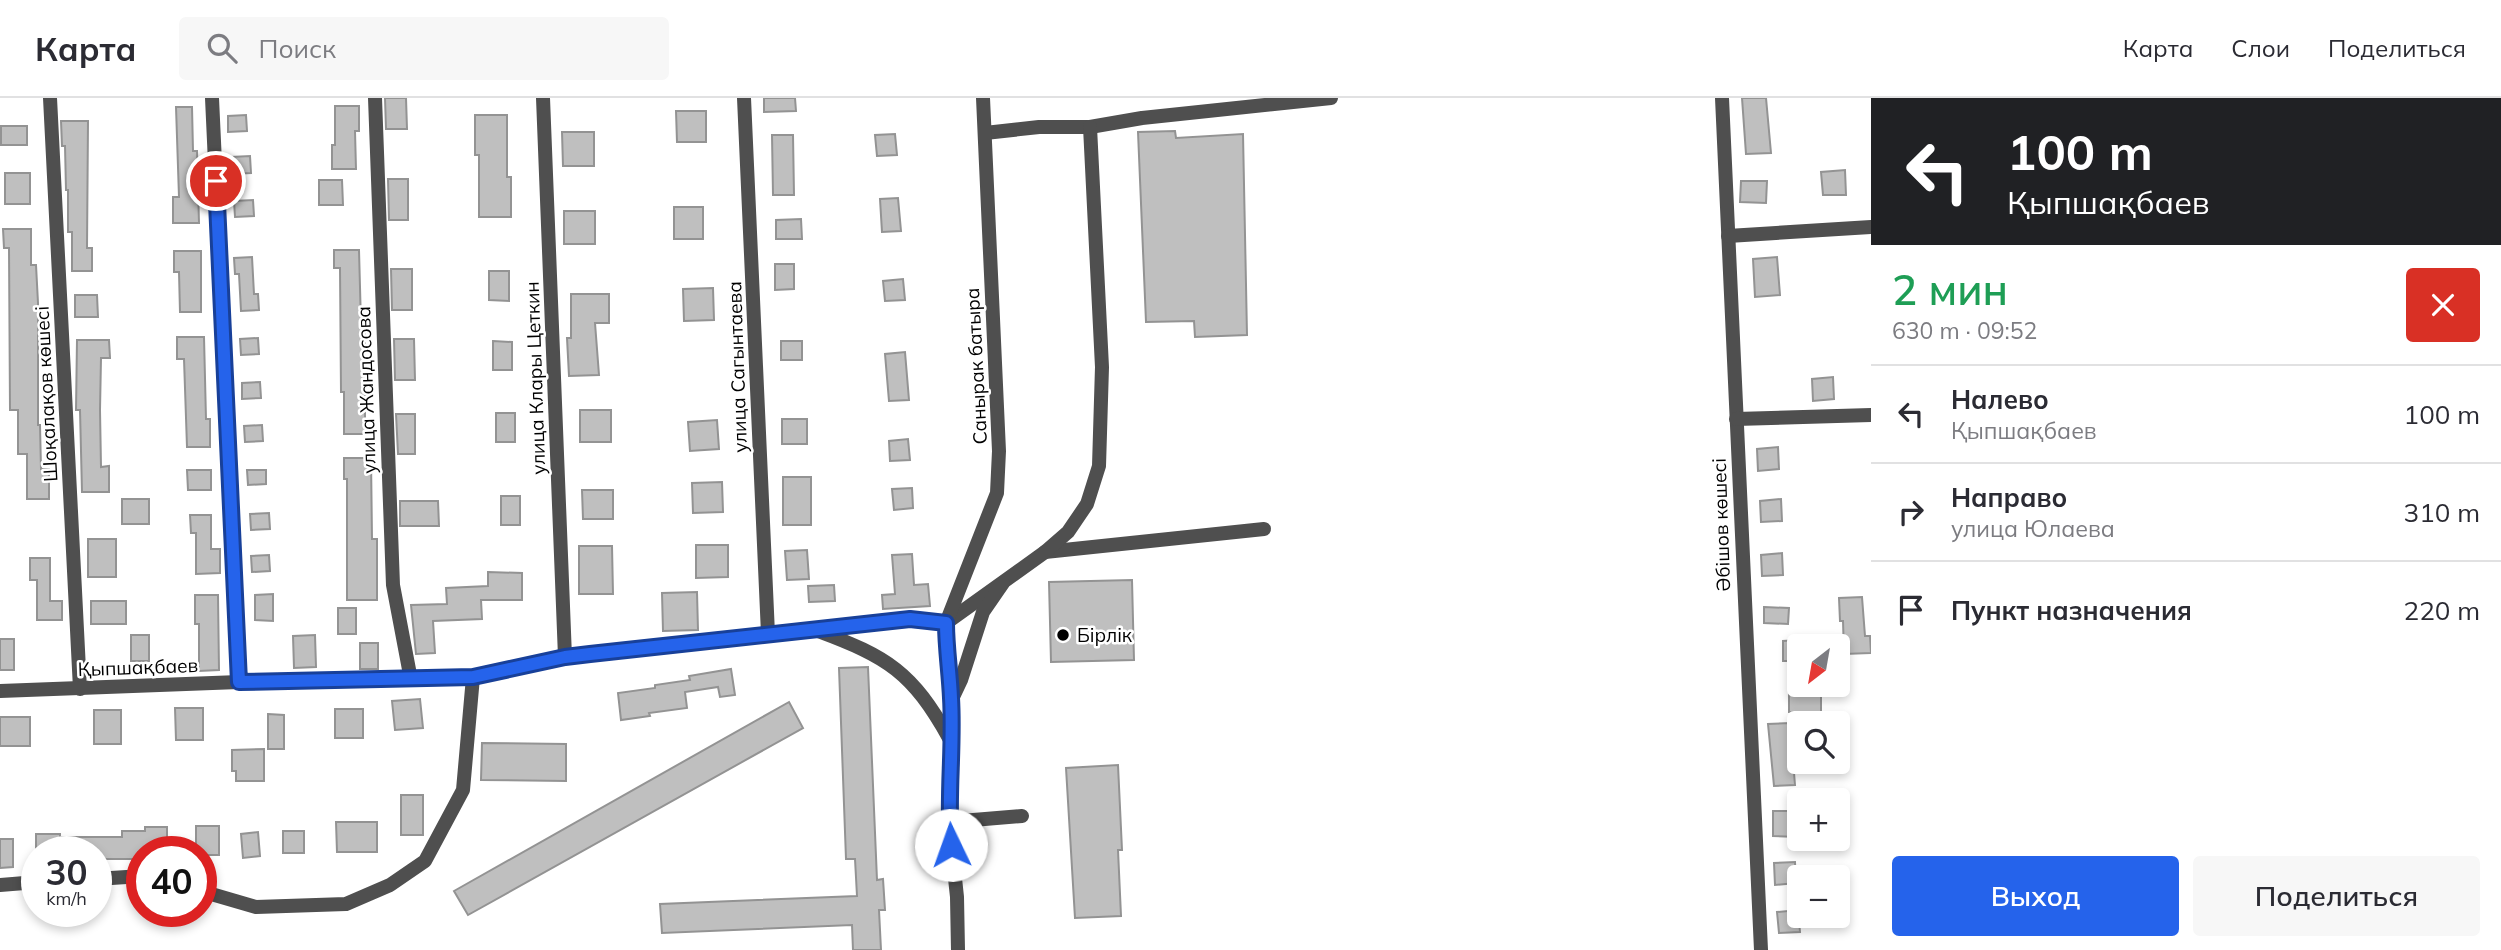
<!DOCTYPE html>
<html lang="ru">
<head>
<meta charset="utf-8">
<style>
	:root { --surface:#fff; --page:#f7f7f7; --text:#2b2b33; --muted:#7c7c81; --line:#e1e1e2; --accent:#2563eb }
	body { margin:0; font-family:Mulish,sans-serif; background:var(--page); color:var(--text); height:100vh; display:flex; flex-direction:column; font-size:26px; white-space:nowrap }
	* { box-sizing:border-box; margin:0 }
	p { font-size:23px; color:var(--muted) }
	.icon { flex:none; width:38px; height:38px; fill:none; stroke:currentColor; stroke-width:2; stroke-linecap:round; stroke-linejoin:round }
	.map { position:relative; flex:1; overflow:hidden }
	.side { display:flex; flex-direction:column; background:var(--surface); width:630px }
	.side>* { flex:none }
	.hud { background:#202124; color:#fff; overflow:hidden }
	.needle { width:46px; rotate:211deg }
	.tools { position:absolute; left:1787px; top:536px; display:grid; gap:14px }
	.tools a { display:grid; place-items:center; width:63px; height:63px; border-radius:7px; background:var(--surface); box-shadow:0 4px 10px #0003; font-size:35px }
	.speed { position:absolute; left:21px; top:738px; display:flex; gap:14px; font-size:35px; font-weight:700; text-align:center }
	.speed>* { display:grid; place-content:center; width:91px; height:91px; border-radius:50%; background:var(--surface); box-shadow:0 4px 10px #0003; line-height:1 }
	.speed small { font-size:18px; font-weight:400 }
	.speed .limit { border:10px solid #d22; background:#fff; color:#111 }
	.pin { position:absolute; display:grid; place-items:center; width:60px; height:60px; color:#fff; margin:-30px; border:4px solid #fff; border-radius:50%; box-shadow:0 2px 7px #0007 }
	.me { position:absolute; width:77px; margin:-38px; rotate:357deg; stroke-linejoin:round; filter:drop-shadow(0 0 5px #0008) }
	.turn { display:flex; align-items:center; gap:24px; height:147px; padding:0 21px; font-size:32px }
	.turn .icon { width:91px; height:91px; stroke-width:2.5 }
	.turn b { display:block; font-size:49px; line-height:60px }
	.round { display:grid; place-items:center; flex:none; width:74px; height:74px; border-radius:7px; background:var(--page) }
	.head { display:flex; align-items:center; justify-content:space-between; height:119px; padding:0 21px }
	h1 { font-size:42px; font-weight:600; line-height:52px; color:#1e9e55 }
	.primary-button { display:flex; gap:14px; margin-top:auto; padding:14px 21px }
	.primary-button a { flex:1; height:80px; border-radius:7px; background:var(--accent); color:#fff; font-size:28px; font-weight:600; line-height:80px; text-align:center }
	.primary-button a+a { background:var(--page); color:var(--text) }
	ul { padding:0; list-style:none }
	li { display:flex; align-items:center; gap:21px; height:98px; padding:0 21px; border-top:2px solid var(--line) }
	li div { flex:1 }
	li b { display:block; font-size:26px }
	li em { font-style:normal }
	header { display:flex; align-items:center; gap:42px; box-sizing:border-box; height:98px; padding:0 35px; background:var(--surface); border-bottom:2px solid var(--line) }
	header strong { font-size:33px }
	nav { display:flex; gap:38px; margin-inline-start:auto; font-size:24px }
	.search { width:490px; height:63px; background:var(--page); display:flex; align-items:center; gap:18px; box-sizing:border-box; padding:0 24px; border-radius:7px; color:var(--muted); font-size:26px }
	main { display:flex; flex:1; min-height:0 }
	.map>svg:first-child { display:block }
</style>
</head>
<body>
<header>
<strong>Карта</strong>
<div class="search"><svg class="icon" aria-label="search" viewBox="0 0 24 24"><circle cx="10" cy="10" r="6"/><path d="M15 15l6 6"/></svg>Поиск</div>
<nav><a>Карта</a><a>Слои</a><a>Поделиться</a></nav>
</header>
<main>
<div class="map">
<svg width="1871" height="852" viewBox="0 0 1871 852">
	<rect width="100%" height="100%" fill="#fff"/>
	<g fill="#bfbfbf" stroke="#939393" stroke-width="2">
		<path d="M385,0h21l1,31h-21z"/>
		<path d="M764,0h31l1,13 -32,1z"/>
		<path d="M1742,0h24l5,55 -25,1z"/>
		<path d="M335,8h24v25h-4l1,38h-24v-24h3z"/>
		<path d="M176,9h16l1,44h4l2,72h-26v-26h6z"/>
		<path d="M676,13h30v31h-29z"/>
		<path d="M246,17l1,16 -19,1v-16z"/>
		<path d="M475,17h32v62h4v40h-32v-62h-4z"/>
		<path d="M61,23h27l-1,127h5v23h-20v-39h-4v-42h-2l-1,-44h-3z"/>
		<rect x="1" y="28" width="26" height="19"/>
		<path d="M1175,33l1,7 67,-4 4,201 -52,2 -1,-16 -48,1 -8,-190z"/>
		<path d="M562,34h32v34h-31z"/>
		<path d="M895,36l2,21 -20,1 -2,-21z"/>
		<path d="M772,37h21l1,60h-21z"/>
		<path d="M250,58l1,17 -19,1 -1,-17z"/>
		<path d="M1845,72l1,25h-23l-2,-23z"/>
		<rect x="5" y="75" width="25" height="31"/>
		<path d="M388,81h20v41h-19z"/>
		<path d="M319,82h23l1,25h-24z"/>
		<path d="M1741,83h26l-1,22 -26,-1z"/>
		<path d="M898,100l3,33 -19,1 -2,-33z"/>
		<path d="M253,102l1,16 -19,1 -1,-16z"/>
		<rect x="674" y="109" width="29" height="32"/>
		<rect x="564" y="113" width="31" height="33"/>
		<path d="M801,121l1,20h-26v-19z"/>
		<path d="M3,131h28v36h5l2,38v122h2l1,44h8v30h-22v-45h-9v-44h-8l-1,-162h-5z"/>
		<path d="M334,152h25l2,74h4v110h-21v-42h-3l-1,-124h-6z"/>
		<path d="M174,153h27v61h-21l-1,-40h-5z"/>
		<path d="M252,159l2,37h4l1,16 -18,1 -2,-37h-4l-1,-16z"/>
		<path d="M1777,159l3,38 -25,2 -2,-38z"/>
		<path d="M775,166h19v25l-19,1z"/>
		<path d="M391,171h21v41h-20z"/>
		<path d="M489,173h20v30l-20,-1z"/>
		<path d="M903,181l2,21 -20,1 -2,-20z"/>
		<path d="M713,190l1,32 -30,1 -1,-32z"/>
		<path d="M571,196h38v29h-14l4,52 -30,1 -2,-38h4z"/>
		<path d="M75,197h22l1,22h-23z"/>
		<path d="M177,239h27l2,82h4v28h-23l-3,-88h-7z"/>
		<path d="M258,240l1,16 -18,1 -1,-16z"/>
		<path d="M394,241h20l1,41h-20z"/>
		<path d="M77,242h32l1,18h-9l-1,52 1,57 8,-1v26h-27l-2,-82h-4z"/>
		<path d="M493,243l19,1v28h-19z"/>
		<rect x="781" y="243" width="21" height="19"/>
		<path d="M905,254l4,48 -20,1 -4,-47z"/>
		<path d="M1833,279l1,22 -21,2 -1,-22z"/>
		<path d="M260,284l1,16 -19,1v-16z"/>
		<rect x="580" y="312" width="31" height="32"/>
		<rect x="496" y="315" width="19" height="29"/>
		<path d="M396,316h19v40h-17z"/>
		<rect x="782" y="321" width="25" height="25"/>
		<path d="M717,322l2,29 -29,2 -2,-29z"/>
		<path d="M262,327l1,16 -18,1 -1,-16z"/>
		<path d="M908,341l2,21 -20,1 -1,-20z"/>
		<path d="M1778,349l1,22 -21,2 -1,-22z"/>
		<path d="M344,360h27l1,81h5v61h-30v-121h-3z"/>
		<path d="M187,372h24v20h-23z"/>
		<path d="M247,372h19v14l-18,1z"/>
		<rect x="783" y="379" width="28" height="48"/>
		<path d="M722,384l1,30 -30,1 -1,-30z"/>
		<path d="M912,390l1,20 -19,2 -2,-21z"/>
		<path d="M582,392h31v29h-30z"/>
		<rect x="501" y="398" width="19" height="29"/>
		<rect x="122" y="401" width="27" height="25"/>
		<path d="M1781,401l1,22 -21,1 -1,-21z"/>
		<path d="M400,403h38l1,25h-39z"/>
		<path d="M269,415l1,16 -19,1 -1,-16z"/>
		<path d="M190,417h21v34h9v24l-24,1v-41h-5z"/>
		<rect x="88" y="441" width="28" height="38"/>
		<path d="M696,447h32v32l-32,1z"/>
		<path d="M579,448h33l1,48h-34z"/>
		<path d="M807,452l2,29 -22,1 -2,-29z"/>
		<path d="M1782,455l1,22 -21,1 -1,-21z"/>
		<path d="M912,456l2,31 14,-1 2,22 -47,3 -1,-14 13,-1 -3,-39z"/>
		<path d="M269,457l1,16 -18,1 -1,-16z"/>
		<path d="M30,460h20v43h12v19h-25v-40h-7z"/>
		<path d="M488,474l34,1v27h-41l1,19 -49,2 2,32 -19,1 -5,-49 36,-1 -1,-16 42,-2z"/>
		<path d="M1132,482l2,80 -83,2 -2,-80z"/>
		<path d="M834,487l1,16 -26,1 -1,-16z"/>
		<path d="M697,494l1,38 -35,1 -1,-38z"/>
		<path d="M273,496v27l-18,-1v-25z"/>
		<path d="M195,497h23l1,75 -20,1v-47h-4z"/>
		<path d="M1862,499l3,39h5l1,17 -27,1 -1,-33h-3l-1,-23z"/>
		<rect x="91" y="503" width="35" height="23"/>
		<path d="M1764,509l25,1 -1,16 -24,-1z"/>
		<rect x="338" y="510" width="18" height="26"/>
		<rect x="131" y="537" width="18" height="26"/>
		<path d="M315,537l1,32 -22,1 -1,-32z"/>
		<rect x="0" y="541" width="14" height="31"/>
		<path d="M1799,542v21h-16v-20z"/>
		<rect x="360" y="545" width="18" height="26"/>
		<path d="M868,569l9,213 6,-1 2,31h-6l2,40h-28l-1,-25 -190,8 -2,-29 197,-8 -2,-37h-9l-7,-191z"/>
		<path d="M731,571l4,26 -15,2 -2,-10 -33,5 2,16 -38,5 1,3 -29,4 -3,-27 37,-5v-3l35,-5 -1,-4z"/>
		<rect x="1789" y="594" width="32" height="20"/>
		<path d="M420,601l3,29 -28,2 -3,-29z"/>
		<path d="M789,604l14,26 -335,187 -14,-24z"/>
		<path d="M175,610h28v32h-27z"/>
		<rect x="335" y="611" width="28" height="29"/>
		<rect x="94" y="612" width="27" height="34"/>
		<path d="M268,616l16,1v34h-16z"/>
		<rect x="0" y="619" width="30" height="29"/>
		<path d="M1790,625l5,62 -21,1 -6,-62z"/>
		<path d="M482,645l84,1v37l-85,-1z"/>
		<path d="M264,651v32h-28v-10h-4v-21z"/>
		<path d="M1118,667l4,85h-4l3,66 -46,2 -9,-150z"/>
		<rect x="401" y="697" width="22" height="40"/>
		<path d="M1773,713h24v26l-24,-1z"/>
		<path d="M336,724h41v30h-40z"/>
		<path d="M196,728h23v29h-18v-3h-5z"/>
		<path d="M145,729h22v25h-29v7h-42v-7h-60v-18h24v3h62v-6h23z"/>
		<rect x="283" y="733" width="21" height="22"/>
		<path d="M258,734l2,24 -17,2 -2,-24z"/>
		<path d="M0,741h13v28l-13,1z"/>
		<path d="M1795,764l1,21 -21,2 -1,-22z"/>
		<path d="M1798,812l2,22 -21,1 -2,-21z"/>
	</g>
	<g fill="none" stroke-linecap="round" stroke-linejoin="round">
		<g stroke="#4f4f4f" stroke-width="14">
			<path d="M50,0l30,591"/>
			<path d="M212,0l27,584"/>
			<path d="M375,0l18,487 18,95"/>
			<path d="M543,0l22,559"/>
			<path d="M744,0l24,536"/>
			<path d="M1722,0l39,852"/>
			<path d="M985,35l54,-6h51l52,-9 189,-20"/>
			<path d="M1728,138l143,-9"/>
			<path d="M1736,321l135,-4"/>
			<path d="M1045,454l219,-23"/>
			<path d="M946,525l99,-71 23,-20 19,-28 12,-38 3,-99 -12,-240"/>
			<path d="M949,724l73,-6"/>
			<path d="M96,781l46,-3"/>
			<path d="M0,787l37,-3"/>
			<path d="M201,793l55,16 90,-3 44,-19 35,-24 38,-71 10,-113"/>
		</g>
		<g stroke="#4f4f4f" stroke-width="14">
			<path d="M818,533c70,26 94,41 131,107"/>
			<path d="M0,593l239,-9 234,-5 92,-20 345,-38 36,4"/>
			<path d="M952,601l9,-19 22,-68 20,-29"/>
			<path d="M958,852l-1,-53 -8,-75 3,-123 -6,-45v-31l51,-130 2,-42 -16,-353"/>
		</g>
	</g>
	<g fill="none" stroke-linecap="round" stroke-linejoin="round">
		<g stroke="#184099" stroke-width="18">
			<path id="route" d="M216,83l23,501 234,-5 92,-20 25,-3 320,-35 36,4c0,25 4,50 5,75 3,49 -4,98 0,147"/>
		</g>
		<use href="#route" stroke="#2563eb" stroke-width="12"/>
	</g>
	<circle fill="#000" stroke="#fff" stroke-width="2.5" cx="1063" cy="537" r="7"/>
	<g text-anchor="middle" stroke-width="5" stroke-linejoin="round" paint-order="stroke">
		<g font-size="19" fill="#000" stroke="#fff">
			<text transform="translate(976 268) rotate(-93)" y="7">Санырак батыра</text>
			<text transform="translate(737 269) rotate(-92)" y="7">улица Сагынтаева</text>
			<text transform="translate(535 280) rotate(-92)" y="7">улица Клары Цеткин</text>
			<text transform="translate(366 292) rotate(-92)" y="7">улица Жандосова</text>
			<text transform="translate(46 296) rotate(-93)" y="7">Шоқалақов көшесі</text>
			<text transform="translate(1721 427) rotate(-92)" y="7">Әбішов көшесі</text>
			<text transform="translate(138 569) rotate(-2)" y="7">Қыпшақбаев</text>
		</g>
		<g font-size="19" fill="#000" stroke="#fff" text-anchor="start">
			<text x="1077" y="544">Бірлік</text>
		</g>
	</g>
</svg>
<div class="tools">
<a><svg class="needle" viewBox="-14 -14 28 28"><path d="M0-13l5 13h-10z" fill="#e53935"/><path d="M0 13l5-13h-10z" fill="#7c7c81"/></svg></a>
<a><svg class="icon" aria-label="search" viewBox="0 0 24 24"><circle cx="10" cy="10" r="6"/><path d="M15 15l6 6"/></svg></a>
<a>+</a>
<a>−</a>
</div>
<div class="speed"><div>30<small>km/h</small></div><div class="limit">40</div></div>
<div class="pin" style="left:216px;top:83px;background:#d93025"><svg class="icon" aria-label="arrive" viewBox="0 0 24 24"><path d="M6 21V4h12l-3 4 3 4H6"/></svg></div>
<svg class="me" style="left:951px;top:747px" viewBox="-20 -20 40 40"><circle r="19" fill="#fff"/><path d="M0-13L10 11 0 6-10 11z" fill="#2563eb"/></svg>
</div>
<section class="side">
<div class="hud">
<div class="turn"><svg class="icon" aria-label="left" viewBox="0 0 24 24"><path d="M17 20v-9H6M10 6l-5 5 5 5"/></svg><div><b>100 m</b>Қыпшақбаев</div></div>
</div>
<div class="head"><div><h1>2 мин</h1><p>630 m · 09:52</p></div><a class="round" style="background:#d93025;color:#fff"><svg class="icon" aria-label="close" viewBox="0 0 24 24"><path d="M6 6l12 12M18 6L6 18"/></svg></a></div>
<ul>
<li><svg class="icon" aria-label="left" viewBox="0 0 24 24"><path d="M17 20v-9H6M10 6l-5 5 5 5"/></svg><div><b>Налево</b><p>Қыпшақбаев</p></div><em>100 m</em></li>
<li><svg class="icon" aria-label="right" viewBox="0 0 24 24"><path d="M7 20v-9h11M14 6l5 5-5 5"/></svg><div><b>Направо</b><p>улица Юлаева</p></div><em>310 m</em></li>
<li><svg class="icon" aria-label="arrive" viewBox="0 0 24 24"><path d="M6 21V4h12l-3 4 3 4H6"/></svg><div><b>Пункт назначения</b></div><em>220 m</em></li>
</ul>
<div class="primary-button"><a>Выход</a><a>Поделиться</a></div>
</section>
</main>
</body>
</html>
